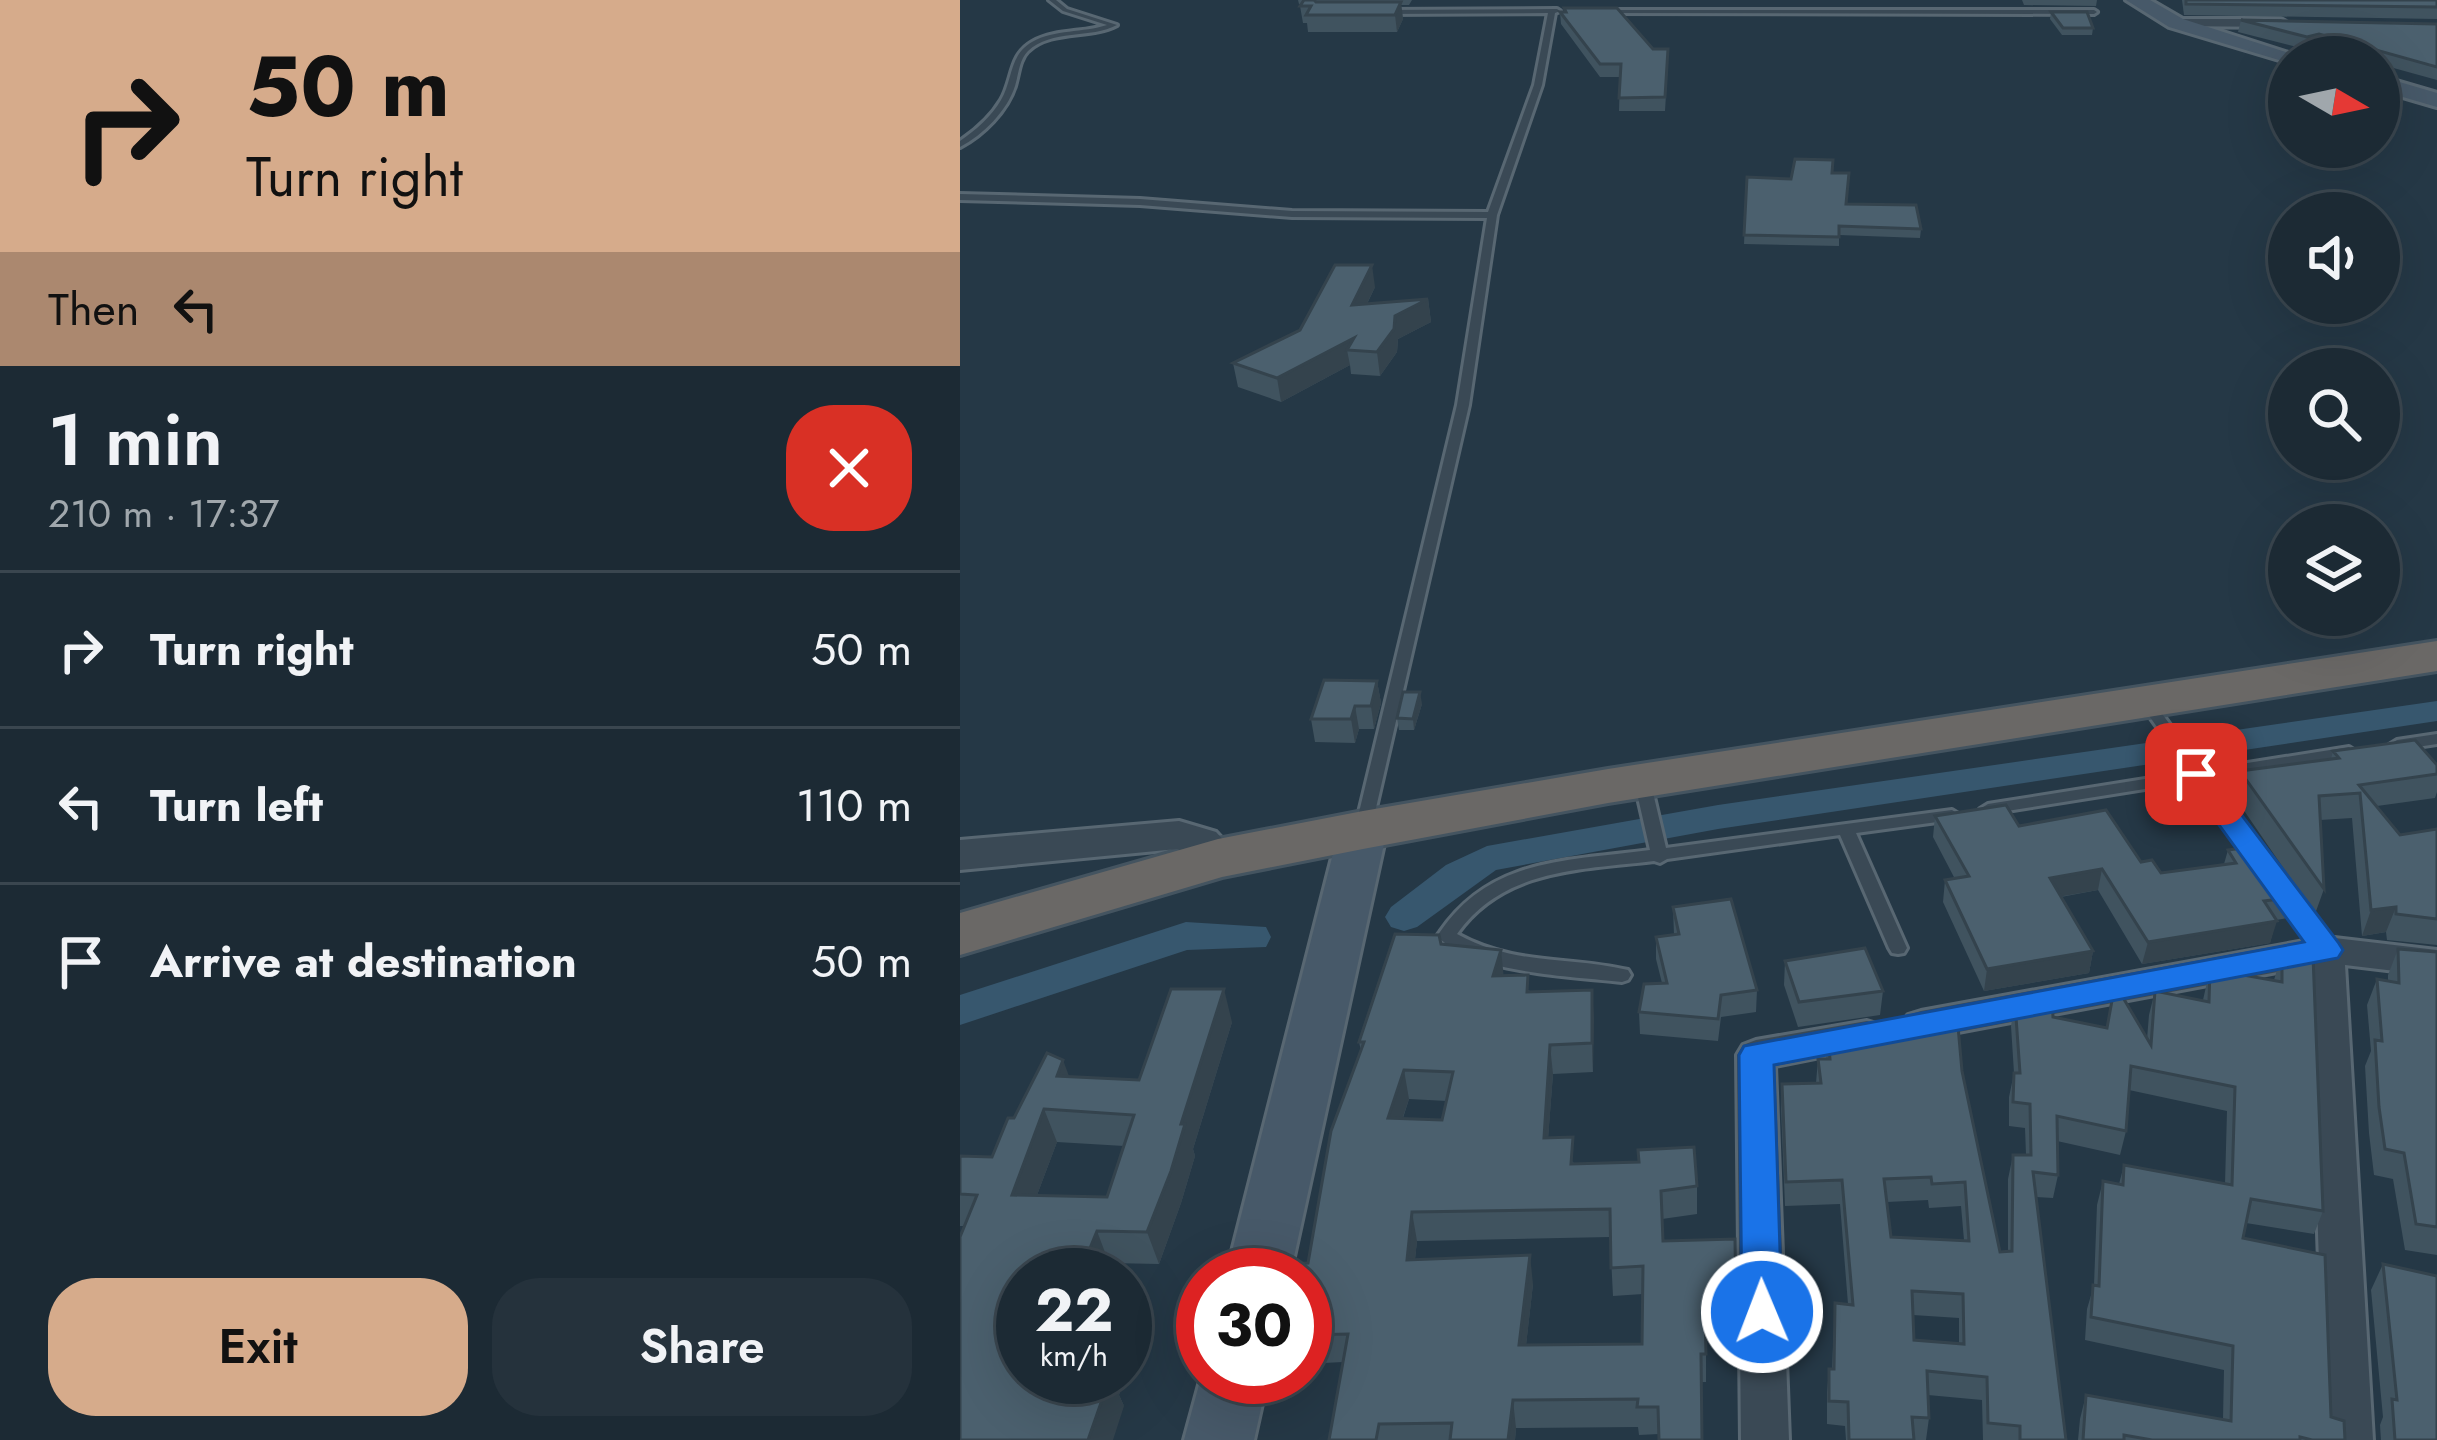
<!DOCTYPE html>
<html lang="en">
<head>
<meta charset="utf-8">
<style>
	:root { --surface:#1c2a34; --page:#25323c; --text:#f1f3f6; --muted:#a0a7ac; --line:#3a464f; --accent:#d6ab8b }
	body { margin:0; font-family:Jost,sans-serif; background:var(--page); color:var(--text); height:100vh; display:flex; flex-direction:column; font-size:45px; white-space:nowrap }
	* { box-sizing:border-box; margin:0 }
	p { font-size:39px; color:var(--muted) }
	.icon { flex:none; width:66px; height:66px; fill:none; stroke:currentColor; stroke-width:2; stroke-linecap:round; stroke-linejoin:round }
	.map { position:relative; flex:1; overflow:hidden }
	.panel { display:flex; flex-direction:column; background:var(--surface); width:960px }
	.panel>* { flex:none }
	.banner { background:#d6ab8b; color:#111; overflow:hidden }
	.needle { width:78px; rotate:99deg }
	.fabs { position:absolute; left:1308px; top:36px; display:grid; gap:24px }
	.fabs a { display:grid; place-items:center; width:132px; height:132px; border-radius:50%; background:var(--surface); box-shadow:0 12px 48px #0002,0 0 0 3px var(--line); font-size:60px }
	.speed { position:absolute; left:36px; top:1248px; display:flex; gap:24px; font-size:60px; font-weight:700; text-align:center }
	.speed>* { display:grid; place-content:center; width:156px; height:156px; border-radius:50%; background:var(--surface); box-shadow:0 12px 48px #0002,0 0 0 3px var(--line); line-height:1 }
	.speed small { font-size:30px; font-weight:400 }
	.speed .limit { border:18px solid #d22; background:#fff; color:#111 }
	.pin { position:absolute; display:grid; place-items:center; width:102px; height:102px; color:#fff; margin:-51px; border-radius:24px; box-shadow:0 6px 18px #0006 }
	.me { position:absolute; width:132px; margin:-66px; rotate:359deg; stroke-linejoin:round; filter:drop-shadow(0 0 9px #0008) }
	.turn { display:flex; align-items:center; gap:42px; height:252px; padding:0 48px; font-size:54px }
	.turn .icon { width:156px; height:156px; stroke-width:2.5 }
	.turn b { display:block; font-size:84px; line-height:102px }
	.then { display:flex; align-items:center; height:114px; padding:0 48px; background:#0003; gap:24px; font-size:45px }
	.round { display:grid; place-items:center; flex:none; width:126px; height:126px; border-radius:48px; background:var(--page) }
	.head { display:flex; align-items:center; justify-content:space-between; height:204px; padding:0 48px }
	h1 { font-size:72px; font-weight:600; line-height:90px }
	.button { display:flex; gap:24px; margin-top:auto; padding:24px 48px }
	.button a { flex:1; height:138px; border-radius:48px; background:var(--accent); color:#111; font-size:48px; font-weight:600; line-height:138px; text-align:center }
	.button a+a { background:var(--page); color:var(--text) }
	ul { padding:0; list-style:none }
	li { display:flex; align-items:center; gap:36px; height:156px; padding:0 48px; border-top:3px solid var(--line) }
	li div { flex:1 }
	li b { display:block; font-size:45px }
	li em { font-style:normal }
	main { display:flex; flex:1; min-height:0 }
	.map>svg:first-child { display:block }
</style>
</head>
<body>
<main>
<section class="panel">
<div class="banner">
<div class="turn"><svg class="icon" aria-label="right" viewBox="0 0 24 24"><path d="M7 20v-9h11M14 6l5 5-5 5"/></svg><div><b>50 m</b>Turn right</div></div>
<div class="then">Then<svg class="icon" aria-label="left" viewBox="0 0 24 24"><path d="M17 20v-9H6M10 6l-5 5 5 5"/></svg></div>
</div>
<div class="head"><div><h1>1 min</h1><p>210 m · 17:37</p></div><a class="round" style="background:#d93025;color:#fff"><svg class="icon" aria-label="close" viewBox="0 0 24 24"><path d="M6 6l12 12M18 6L6 18"/></svg></a></div>
<ul>
<li><svg class="icon" aria-label="right" viewBox="0 0 24 24"><path d="M7 20v-9h11M14 6l5 5-5 5"/></svg><div><b>Turn right</b></div><em>50 m</em></li>
<li><svg class="icon" aria-label="left" viewBox="0 0 24 24"><path d="M17 20v-9H6M10 6l-5 5 5 5"/></svg><div><b>Turn left</b></div><em>110 m</em></li>
<li><svg class="icon" aria-label="arrive" viewBox="0 0 24 24"><path d="M6 21V4h12l-3 4 3 4H6"/></svg><div><b>Arrive at destination</b></div><em>50 m</em></li>
</ul>
<div class="button"><a>Exit</a><a>Share</a></div>
</section>
<div class="map">
<svg width="1477" height="1440" viewBox="0 0 1477 1440">
	<rect width="100%" height="100%" fill="#253846"/>
	<g fill="none" stroke-linecap="round" stroke-linejoin="round">
		<g fill="#37576e" fill-rule="evenodd">
			<path d="M1477,701v20l-719,108 -222,41 -79,57 -13,4 -13,-4 -6,-10 6,-10 55,-42 41,-19 231,-41z"/>
			<path d="M226,922l80,5 5,10 -5,10 -79,3 -227,75v-30z"/>
		</g>
		<g stroke="#586772" stroke-width="6">
			<g id="service">
				<path d="M89,0h7l11,9 50,16c-26,14 -66,4 -89,26 -9,9 -9,22 -13,35 -8,25 -32,49 -55,61v-6c16,-11 31,-24 41,-41 12,-20 8,-45 31,-58 23,-13 51,-9 75,-17l-44,-14z"/>
				<path d="M597,9l3,2 -5,2 -13,72 -45,130 -28,190 -97,420 -8,5 -8,-5 101,-420 30,-187 -195,-1 -152,-12 -180,-5v-6l180,5 152,12 196,1 46,-127 14,-72 -165,1 -3,-2 3,-2z"/>
				<path d="M637,10h497l3,2 -3,2 -495,-1z"/>
				<path d="M1187,699l5,1 51,70 146,-23 8,5 -8,5 -139,22 58,82 -2,4h-12l-59,-84 -207,33 -6,-1 -2,-4 8,-5 201,-32 -49,-69z"/>
				<path d="M1477,734v10l-40,6 -8,-5 8,-5z"/>
				<path d="M682,775l8,5 16,68 286,-38 8,5 -8,5 -96,13 51,115 -3,5 -6,1 -6,-1 -3,-5 -49,-113 -173,24 -7,4 -6,-2c-73,9 -150,7 -197,73 58,32 111,22 171,36l3,5 -3,5 -6,2c-51,-6 -148,-8 -185,-46l3,-4c51,-75 129,-71 210,-82l-16,-70z"/>
				<path d="M1322,884l6,2 44,59 3,5 -3,5 -6,1 -6,-1 -44,-61 -3,-4 3,-4z"/>
			</g>
		</g>
		<g stroke="#586772" stroke-width="6">
			<g id="minor">
				<path d="M1216,19h105l7,4 -7,4 -110,-1z"/>
				<path d="M1366,937l111,13v26l-92,-11 28,475h-48l-16,-474 -388,73 -13,-4 -6,-10 6,-10 13,-4z"/>
				<path d="M907,1021l13,4 6,10 -6,10 -105,21 14,374h-48l-4,-385 6,-10 13,-5z"/>
			</g>
		</g>
		<g stroke="#586772" stroke-width="6">
			<path id="tertiary" d="M219,821l37,11 24,26 -7,10c-28,9 -32,-11 -56,-19l-217,21v-30z"/>
		</g>
		<g stroke="#586772" stroke-width="6">
			<g id="secondary">
				<path d="M1166,0h24l33,19 118,38h-12v6l-120,-36z"/>
				<path d="M1419,76l58,17v14l-58,-17z"/>
				<path d="M403,814l17,4 7,12 -97,445h-64l113,-445 7,-12z"/>
				<path d="M243,1370v7h65l-14,63h-70z"/>
			</g>
		</g>
		<g stroke="#445460" stroke-width="6">
			<path id="trunk" d="M1477,641v30l-829,132 -245,46 -141,28 -262,78v-42l258,-74 145,-28 245,-42z"/>
		</g>
		<use href="#service" fill="#3a4955" fill-rule="evenodd"/>
		<use href="#minor" fill="#3a4955" fill-rule="evenodd"/>
		<use href="#tertiary" fill="#3a4955" fill-rule="evenodd"/>
		<use href="#secondary" fill="#475969" fill-rule="evenodd"/>
		<use href="#trunk" fill="#6a6866" fill-rule="evenodd"/>
	</g>
	<g fill="#40535f" fill-rule="evenodd">
		<path d="M338,0h114l-3,5h-8l2,14 -6,13h-89l-1,-9h-4l-3,-17 2,-2h-3z"/>
		<path d="M1062,0h75l-1,6 -72,-1z"/>
		<path d="M1222,0h255v19l-253,-4z"/>
		<path d="M604,8l89,41 15,13 -3,49h-46l1,-34h-20l-39,-53 -1,-12h4z"/>
		<path d="M1091,12l42,16 -1,7h-30l-12,-16z"/>
		<path d="M1281,20l196,4v56l-58,-16v-7h-24l-39,-11 -11,3 -67,-17z"/>
		<path d="M873,173l13,31 75,25 -1,9 -81,-3v11l-95,-2 3,-67 44,2z"/>
		<path d="M415,287l-8,17 61,-5 3,23 -33,17 -1,13 -17,24 -29,-2 -1,-9 -69,37 -43,-15 -5,-24 67,-33z"/>
		<path d="M417,681l4,22 -7,26h-15l-4,14 -40,-1 -4,-23z"/>
		<path d="M462,704l-8,26h-15l-2,-12z"/>
		<path d="M1373,751l104,14v27l-2,6 -58,8 23,29 37,-6v116l-50,-5 -1,-8 -24,4 -10,-118 -32,2 4,69 -9,25 -81,-118 6,-25 91,-12z"/>
		<path d="M975,816l84,10 122,36 20,11 63,-9 4,-14 67,47 -7,21 -12,2 -6,23 -128,21 -44,-74 -37,7 32,54 -4,22 -105,18 -41,-89 2,-22 10,-1 -22,-42z"/>
		<path d="M713,907l84,83 -1,22 -35,5 -3,24 -78,-7 -1,-22 23,-29 -6,-24v-22l18,-2z"/>
		<path d="M481,944l63,32 26,15 62,-1 1,82 -40,2 -5,64 27,26 122,22v28l-35,5 1,22 73,70 -1,28 -29,2v41h-5l-42,52 -20,1 -1,-8 -122,1 -1,12h-186l14,-78 -38,2v-89l56,-224 -2,-9zM449,1099l38,2 -5,19 -39,-2zM650,1237l3,59 30,-2 -1,50 -116,1 7,-61 -118,-25 2,-18z"/>
		<path d="M1438,949l39,3v303l-32,-5 -12,-71 -19,-4 -5,-42 -4,-67 6,-15 -4,-46 10,-26 11,2v-6z"/>
		<path d="M1322,953l41,258 -9,23 -68,-11 -3,15 88,179 14,23h-267l2,-21 6,-24 137,24 1,-49 -139,-30 2,-31 7,-24 3,-80 6,-24 16,3 5,-19 101,19 2,-73 -98,-21 -3,41 -6,24 -63,-14 1,34 -5,23 -17,-1 30,243h-83l-1,-40 -54,-5 1,23 -3,22h-80l-1,-14 -18,-2v-32l2,-23h3l3,-66 13,1 -8,-100 -55,2 -4,-98 1,-24 34,-1 2,-24h8l2,-22 134,34 38,181 8,-1v-72l5,-24h13l-1,-27 -16,-2v-29l5,-24 -3,-47 4,-23 38,14 53,11 9,-44 32,55 2,-24 6,-24 48,9 7,-31 64,11zM968,1200l1,8 32,-2 3,34 -73,-3 -4,-35zM953,1315l46,3v26l-45,-4z"/>
		<path d="M825,961l98,30 -3,24 -82,12 -14,-42z"/>
		<path d="M272,1022l-39,127 2,7 -14,47 -22,61 -50,-1 -86,12 118,56 -22,64 5,11 -159,-180h-5v-70l32,1 22,-39 55,-42 70,4zM97,1142l67,4 -17,51 -70,-2z"/>
		<path d="M1423,1264l54,176h-56l-1,-15 3,-8 -12,-127z"/>
	</g>
	<g fill="#34434d">
		<path d="M441,2l2,17 -6,13 -2,-17z"/>
		<path d="M1359,34l-3,12 -11,3 2,-12z"/>
		<path d="M412,265l3,22 -20,41 -3,-23z"/>
		<path d="M468,299l3,23 -33,17 -1,13 -17,24 -3,-24 18,-36z"/>
		<path d="M394,338l-7,12 3,15 -69,37 -4,-24z"/>
		<path d="M417,681l4,22 -7,26 -3,-23z"/>
		<path d="M460,692l2,12 -8,26 -1,-11z"/>
		<path d="M395,706l4,23 -4,14 -4,-24z"/>
		<path d="M1142,869l-4,21 -52,9 4,-21z"/>
		<path d="M1436,907l-10,25 -24,4 9,-26z"/>
		<path d="M1317,921l-7,22 -128,21 6,-22z"/>
		<path d="M541,950l3,29 -11,-3z"/>
		<path d="M1133,951l-4,22 -105,18 3,-22z"/>
		<path d="M264,989l8,33 -39,127 2,7 -14,47 -22,61 -12,-32z"/>
		<path d="M632,990l2,28 -1,54 -1,-29z"/>
		<path d="M590,1045l3,29 -7,93 -2,-29z"/>
		<path d="M103,1060l12,32 -18,-16z"/>
		<path d="M444,1070l5,29 -16,47 -5,-28z"/>
		<path d="M84,1109l13,33 -32,85 -13,-32z"/>
		<path d="M452,1212l5,29 -5,47 -5,-28z"/>
		<path d="M137,1231l12,32 -5,12h-25z"/>
		<path d="M570,1255l3,29 -10,89 -4,-28z"/>
		<path d="M169,1299l12,32 -22,64 5,11 -11,34h-25l16,-63h21v-68z"/>
		<path d="M553,1400l3,28 -1,12h-7z"/>
	</g>
	<g fill="#4b606e" stroke="#34434d" stroke-width="3" fill-rule="evenodd">
		<path d="M344,0h10l2,2h85l-6,13h-89l5,-9h-11z"/>
		<path d="M1226,0h251v7l-251,-3z"/>
		<path d="M604,8h53l36,41h15l-3,48 -46,1 2,-34h-21l-40,-52h6z"/>
		<path d="M1091,12h36l6,16h-30z"/>
		<path d="M1281,20l196,4v43l-118,-33 -12,3z"/>
		<path d="M835,159l38,1 -1,13h17l-3,31 70,1 5,24 -82,-3v11l-95,-2 3,-58 44,2z"/>
		<path d="M375,265h37l-20,40 76,-6 -33,17 -1,13 -17,23 -30,-2 7,-12 -77,40 -44,-15 67,-33z"/>
		<path d="M364,680l53,1 -6,25h-16l-4,13h-40z"/>
		<path d="M443,692h17l-7,27 -16,-1z"/>
		<path d="M1455,740l22,25v9l-78,11 41,50 37,-6v90l-41,-5v-7l-25,3 -11,-117 -41,3 5,93 -84,-118 99,-13 -6,-7z"/>
		<path d="M1046,805l13,21 87,-16 35,52 11,-2 9,13 75,-10 -8,-13 30,-4 37,51 -31,4 13,20 -129,21 -46,-73 -52,9 43,73 -106,18 -42,-89 24,-4 -34,-60z"/>
		<path d="M771,899l26,91 -36,5 -3,24 -79,-7 5,-28 23,-1 -11,-46 23,-3 -6,-27z"/>
		<path d="M435,934l44,1 2,9 60,6 -8,26 35,-1 -1,17 65,-2v53l-42,2 -6,93 29,-1 -2,27 68,-2 -1,-12 56,-3 3,39 -36,5 2,50 72,-2 1,72 -31,1 1,42h-5l1,86h-43l-1,-33h-21l1,-8 -125,1 -5,40h-58l2,-17 -73,1 -3,16h-47l19,-106 -43,1v-60h-21l2,-11 22,-1 23,-132 33,-89h-5zM444,1070l49,2 -11,48 -54,-2zM650,1209l1,59 32,-2 -1,78 -123,1 11,-90 -123,5 5,-48z"/>
		<path d="M905,948l18,43 -84,11 -14,-41z"/>
		<path d="M1438,949l39,3v275l-21,-3 -12,-71 -19,-4 -6,-42 -4,-67 7,1 -5,-62 22,4z"/>
		<path d="M1322,953l31,3 10,255 -72,-12 -8,39 82,17 6,162 13,4 1,19h-33l-12,-3v3h-148l-28,-5v5h-41l3,-45 145,26 2,-75 -142,-29 2,-32 6,1 4,-105 20,4 1,-20 108,20 3,-98 -104,-21 -5,65 -69,-15 1,59 -25,-3 33,268h-46v-14l-32,-3 -1,-46 -60,-6 2,47 -17,-1 2,23h-65l-1,-38 -19,-1v-32h5l1,-66 18,2 -11,-125 -56,2 -4,-98 39,-1 -3,-24h12l-2,-22 129,-22 5,56 38,181 12,-1 1,-96h18l-1,-51 -17,-2 1,-29h6l-5,-70 37,-7 1,21 54,11 8,-44 36,61 4,-54 54,11 1,-33 72,13zM971,1177l1,7 33,-2 4,59 -78,-4 -7,-58zM952,1291l51,3 1,50 -50,-4z"/>
		<path d="M211,989h53l-43,135h4l-14,47 -24,61 -50,-1 -18,44h-56v102h87l-22,63h-128v-203l17,-42 -17,-1v-38l32,1 16,-39h6l33,-65 16,7 -6,16 82,4zM84,1109l90,6 -27,82 -95,-2z"/>
		<path d="M1423,1264l54,12v164h-42l-3,-41 5,1z"/>
	</g>
	<path fill="#1a73e8" stroke="#114b97" stroke-width="3" d="M1236,765l10,3 132,174 5,8 -5,8 -564,107 8,247 -6,12 -14,6 -14,-6 -6,-12 -3,-257 5,-9 560,-104 -122,-168z"/>
</svg>
<div class="fabs">
<a><svg class="needle" viewBox="-14 -14 28 28"><path d="M0-13l5 13h-10z" fill="#e53935"/><path d="M0 13l5-13h-10z" fill="#a0a7ac"/></svg></a>
<a><svg class="icon" aria-label="sound" viewBox="0 0 24 24"><path d="M4 9h4l5-4v14l-5-4H4zM17 9q2 3 0 6"/></svg></a>
<a><svg class="icon" aria-label="search" viewBox="0 0 24 24"><circle cx="10" cy="10" r="6"/><path d="M15 15l6 6"/></svg></a>
<a><svg class="icon" aria-label="layers" viewBox="0 0 24 24"><path d="M12 4l9 5-9 5-9-5zM3 14l9 5 9-5"/></svg></a>
</div>
<div class="speed"><div>22<small>km/h</small></div><div class="limit">30</div></div>
<div class="pin" style="left:1236px;top:774px;background:#d93025"><svg class="icon" aria-label="arrive" viewBox="0 0 24 24"><path d="M6 21V4h12l-3 4 3 4H6"/></svg></div>
<svg class="me" style="left:802px;top:1312px" viewBox="-20 -20 40 40"><circle r="17" fill="#1a73e8" stroke="#fff" stroke-width="3"/><path d="M0-11L8 9 0 5-8 9z" fill="#fff"/></svg>
</div>
</main>
</body>
</html>
